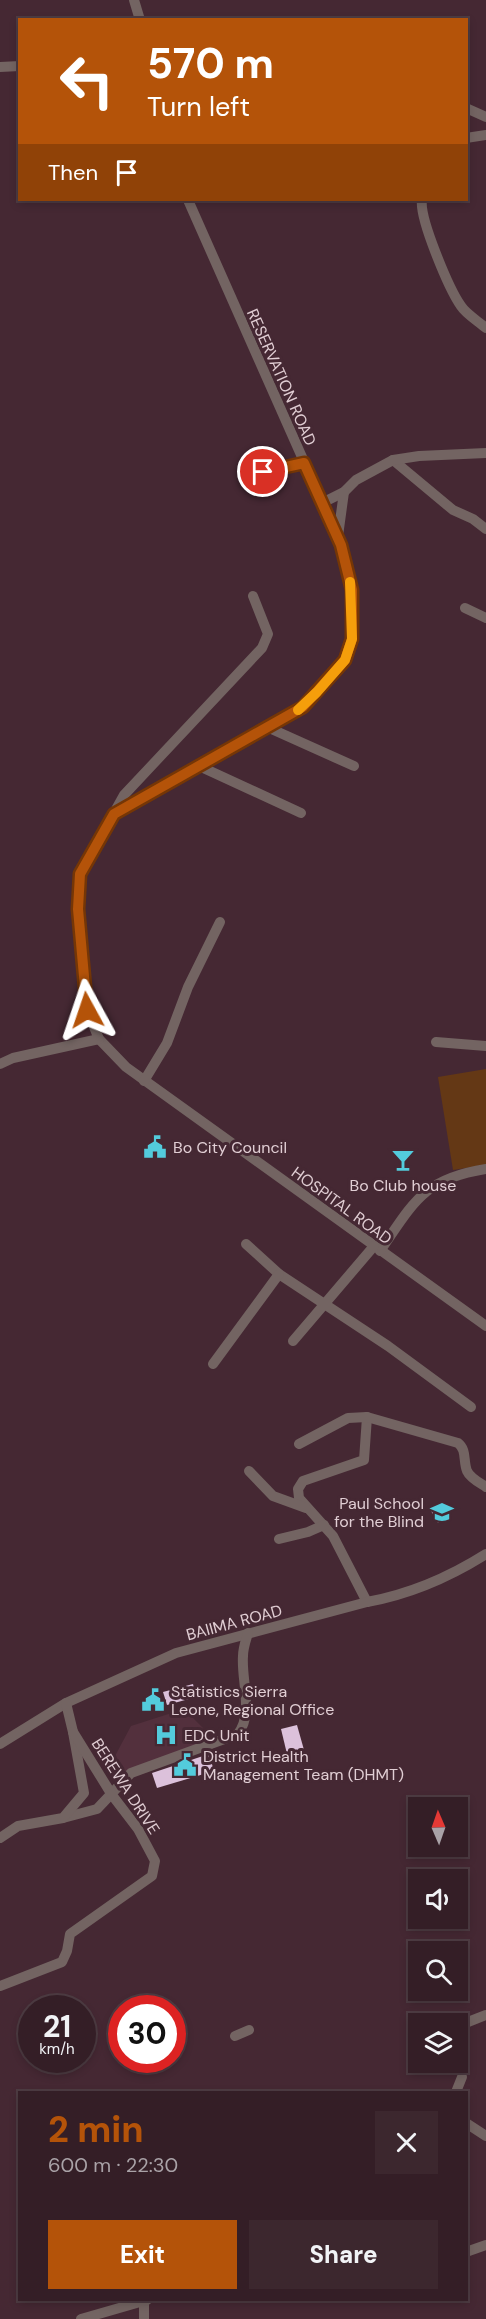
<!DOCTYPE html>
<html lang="en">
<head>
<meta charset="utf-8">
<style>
	:root { --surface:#341e26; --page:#3c272e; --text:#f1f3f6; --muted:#a9a2a7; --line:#4e3c43; --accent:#b45309 }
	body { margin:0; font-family:"DM Sans",sans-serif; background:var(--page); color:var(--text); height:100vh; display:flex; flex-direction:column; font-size:22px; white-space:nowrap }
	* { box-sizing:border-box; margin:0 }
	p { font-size:20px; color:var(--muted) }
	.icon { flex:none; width:33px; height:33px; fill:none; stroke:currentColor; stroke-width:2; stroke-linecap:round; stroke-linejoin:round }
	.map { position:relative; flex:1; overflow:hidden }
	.sheet { position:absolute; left:18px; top:2091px; width:450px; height:210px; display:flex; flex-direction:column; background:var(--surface); border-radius:0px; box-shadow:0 3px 9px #0003,0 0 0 2px var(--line) }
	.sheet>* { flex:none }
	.guide { position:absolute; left:18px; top:18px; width:450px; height:183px; border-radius:0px; box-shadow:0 3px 9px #0003,0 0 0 2px var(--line); background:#b45309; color:#fff; overflow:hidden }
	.needle { width:39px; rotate:358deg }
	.tools { position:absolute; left:408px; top:1797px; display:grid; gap:12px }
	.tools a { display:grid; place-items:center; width:60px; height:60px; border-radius:0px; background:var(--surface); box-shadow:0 3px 9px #0003,0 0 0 2px var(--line); font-size:30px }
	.speed { position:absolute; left:18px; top:1995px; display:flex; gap:12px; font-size:30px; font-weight:700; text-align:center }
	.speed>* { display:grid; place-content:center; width:78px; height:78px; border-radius:50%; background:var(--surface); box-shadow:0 3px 9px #0003,0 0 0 2px var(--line); line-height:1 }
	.speed small { font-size:15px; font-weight:400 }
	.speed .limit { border:9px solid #d22; background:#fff; color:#111 }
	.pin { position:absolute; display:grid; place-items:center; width:51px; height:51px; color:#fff; margin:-26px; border:3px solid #fff; border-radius:50%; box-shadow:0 2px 6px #0007 }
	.me { position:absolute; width:66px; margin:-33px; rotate:355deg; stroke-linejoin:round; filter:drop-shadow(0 0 4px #0008) }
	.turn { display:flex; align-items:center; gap:21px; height:126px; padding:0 30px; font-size:27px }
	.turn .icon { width:78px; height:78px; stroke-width:2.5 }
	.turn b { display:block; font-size:42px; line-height:51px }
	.then { display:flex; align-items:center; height:57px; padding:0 30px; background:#0003; gap:12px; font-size:22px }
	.round { display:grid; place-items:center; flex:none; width:63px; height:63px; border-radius:0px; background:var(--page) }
	.headline { display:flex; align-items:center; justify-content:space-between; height:102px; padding:0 30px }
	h1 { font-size:36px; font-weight:800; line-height:45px; color:var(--accent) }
	.cta { display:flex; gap:12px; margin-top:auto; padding:12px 30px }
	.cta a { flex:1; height:69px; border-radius:0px; background:var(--accent); color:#fff; font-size:24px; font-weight:800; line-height:69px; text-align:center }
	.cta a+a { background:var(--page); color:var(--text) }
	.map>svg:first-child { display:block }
</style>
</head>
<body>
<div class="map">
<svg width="486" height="2319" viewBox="0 0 486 2319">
	<rect width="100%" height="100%" fill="#452833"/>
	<path fill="#53303d" d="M184,1709l19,19 6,14 -84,32 -10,-18 16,-30z"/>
	<path fill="#643815" d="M486,1069v96l-33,5 -15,-93z"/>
	<g fill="#dcc1db">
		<path d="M442,1501l9,14 -13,8 -8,-14z"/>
		<path d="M193,1684l3,13 -29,8 -4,-13z"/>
		<path d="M297,1725l7,25 -17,4 -6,-25z"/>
		<path d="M209,1754l5,17 -57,17 -5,-15z"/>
	</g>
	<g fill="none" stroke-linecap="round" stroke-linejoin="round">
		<g stroke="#736462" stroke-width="10">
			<path d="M134,0l6,20"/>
			<path d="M0,67l20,-1"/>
			<path d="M466,108l20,9"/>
			<path d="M466,138l20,-3"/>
			<path d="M188,200l153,345 11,45v49l-7,21 -42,47 -189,107 -34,60 -2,35 9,101 12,29 27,28 360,259"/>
			<path d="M422,200c-3,18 27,89 39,106 5,8 17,15 25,22"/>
			<path d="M393,460l60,50 20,9 13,10"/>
			<path d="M263,472l41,-9"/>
			<path d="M322,503l22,-11 12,-12 37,-20 26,-4 67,-3"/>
			<path d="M338,536l6,-44"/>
			<path d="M465,608l21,10"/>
			<path d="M267,727l87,39"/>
			<path d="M199,766l102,47"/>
			<path d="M114,813l10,-18 138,-147 6,-14 -15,-38"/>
			<path d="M436,1042l50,4"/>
			<path d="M0,1064l13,-6 86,-19"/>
			<path d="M144,1081l23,-38 21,-56 32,-65"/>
			<path d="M246,1244l33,30 109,72 83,61"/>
			<path d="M380,1251c34,-49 43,-72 106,-82"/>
			<path d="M293,1341l81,-95"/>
			<path d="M213,1364l66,-90"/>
			<path d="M367,1417l-3,43 -61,21 -5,8 1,9 34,38 34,66"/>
			<path d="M299,1444l49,-26 19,-1 91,26c9,7 5,18 9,28 3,7 13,12 19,16"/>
			<path d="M249,1471l24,25 33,12"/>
			<path d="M279,1539l29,-7 16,-7"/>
			<path d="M0,1744l66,-41 110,-50 191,-51c44,-8 81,-24 119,-48"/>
			<path d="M63,1818l34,-9 34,-36 107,-39c16,-21 3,-54 5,-78 0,-8 3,-16 5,-23"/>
			<path d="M0,1838l18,-12 45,-8 21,-25 -11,-61 -7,-29"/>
			<path d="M0,1986l62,-24 5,-11 3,-17 82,-58 3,-15 -17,-32 -26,-34 -39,-63"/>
			<path d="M468,2022l18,-7"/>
			<path d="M235,2036l14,-6"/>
			<path d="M456,2092l6,-15"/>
			<path d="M466,2123l20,13"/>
			<path d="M466,2252l20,-7"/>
			<path d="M144,2301v18"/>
			<path d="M81,2319l66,-19"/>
		</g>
	</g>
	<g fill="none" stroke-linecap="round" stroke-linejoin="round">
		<g stroke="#753606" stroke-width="15">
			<path id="route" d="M87,1010l-9,-101 2,-35 34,-60 189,-107 42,-47 7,-21v-49l-11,-45 -37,-82 -41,9"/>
		</g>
		<use href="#route" stroke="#b45309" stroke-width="10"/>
		<path stroke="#f59e0b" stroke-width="10" d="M298,710l19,-18 28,-32 7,-21 -2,-57"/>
	</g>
	<defs>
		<g id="civic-bare" transform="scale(1.8)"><path d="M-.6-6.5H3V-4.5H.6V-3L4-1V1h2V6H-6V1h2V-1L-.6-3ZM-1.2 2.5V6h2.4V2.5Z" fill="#53cbdc" stroke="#452833" stroke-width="2.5" paint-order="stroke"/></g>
		<g id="bar-bare" transform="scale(1.8)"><path d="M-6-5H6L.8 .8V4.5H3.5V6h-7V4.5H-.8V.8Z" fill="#53cbdc" stroke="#452833" stroke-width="2.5" paint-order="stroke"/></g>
		<g id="school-bare" transform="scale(1.8)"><path d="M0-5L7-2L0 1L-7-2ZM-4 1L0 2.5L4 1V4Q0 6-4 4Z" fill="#53cbdc" stroke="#452833" stroke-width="2.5" paint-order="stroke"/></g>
		<g id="hospital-bare" transform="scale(1.8)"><path d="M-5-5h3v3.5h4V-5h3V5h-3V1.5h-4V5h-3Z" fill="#53cbdc" stroke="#452833" stroke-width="2.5" paint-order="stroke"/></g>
	</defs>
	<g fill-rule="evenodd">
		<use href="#civic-bare" x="155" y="1147"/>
		<use href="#bar-bare" x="403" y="1160"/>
		<use href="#school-bare" x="442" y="1512"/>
		<use href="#civic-bare" x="153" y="1700"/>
		<use href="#hospital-bare" x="166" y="1735"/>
		<use href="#civic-bare" x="185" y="1765"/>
	</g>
	<g text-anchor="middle" stroke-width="6" stroke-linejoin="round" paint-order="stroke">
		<g font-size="16" fill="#e1ced4" stroke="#452833">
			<text transform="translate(282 377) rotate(66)" y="6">RESERVATION ROAD</text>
			<text transform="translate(342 1205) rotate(36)" y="6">HOSPITAL ROAD</text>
			<text transform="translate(234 1622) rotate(-15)" y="6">BAIIMA ROAD</text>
			<text transform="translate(126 1786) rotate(57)" y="6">BEREWA DRIVE</text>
		</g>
		<g font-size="16" fill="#e1ced4" stroke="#452833" text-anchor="start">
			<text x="173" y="1153">Bo City Council</text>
			<text x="403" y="1191" text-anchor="middle">Bo Club house</text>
			<text x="424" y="1509" text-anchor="end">Paul School<tspan x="424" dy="18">for the Blind</tspan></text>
			<text x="171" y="1697">Statistics Sierra<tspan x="171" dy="18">Leone, Regional Office</tspan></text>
			<text x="184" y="1741">EDC Unit</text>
			<text x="203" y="1762">District Health<tspan x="203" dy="18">Management Team (DHMT)</tspan></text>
		</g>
	</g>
</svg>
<div class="tools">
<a><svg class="needle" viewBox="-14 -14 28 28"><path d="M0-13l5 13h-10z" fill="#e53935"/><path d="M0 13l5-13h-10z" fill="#a9a2a7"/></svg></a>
<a><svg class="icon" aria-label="sound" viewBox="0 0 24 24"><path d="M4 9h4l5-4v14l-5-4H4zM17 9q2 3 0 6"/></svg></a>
<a><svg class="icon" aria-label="search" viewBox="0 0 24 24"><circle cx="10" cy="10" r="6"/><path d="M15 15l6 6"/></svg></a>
<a><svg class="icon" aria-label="layers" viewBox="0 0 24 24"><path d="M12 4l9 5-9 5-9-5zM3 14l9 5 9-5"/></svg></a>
</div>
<div class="speed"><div>21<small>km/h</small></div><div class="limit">30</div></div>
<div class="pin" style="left:263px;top:472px;background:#d93025"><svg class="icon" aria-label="arrive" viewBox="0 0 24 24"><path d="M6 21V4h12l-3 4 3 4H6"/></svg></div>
<svg class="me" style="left:87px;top:1010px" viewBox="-20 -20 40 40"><path d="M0-17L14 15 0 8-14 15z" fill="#b45309" stroke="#fff" stroke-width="4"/></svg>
<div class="guide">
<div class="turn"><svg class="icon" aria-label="left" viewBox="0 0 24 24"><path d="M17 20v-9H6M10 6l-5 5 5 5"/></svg><div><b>570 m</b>Turn left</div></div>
<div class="then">Then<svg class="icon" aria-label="arrive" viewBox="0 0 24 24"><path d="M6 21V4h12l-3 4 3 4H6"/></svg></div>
</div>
<section class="sheet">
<div class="headline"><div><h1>2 min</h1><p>600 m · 22:30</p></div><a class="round"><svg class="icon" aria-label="close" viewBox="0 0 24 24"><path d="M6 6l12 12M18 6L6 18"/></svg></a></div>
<div class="cta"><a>Exit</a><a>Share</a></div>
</section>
</div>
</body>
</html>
